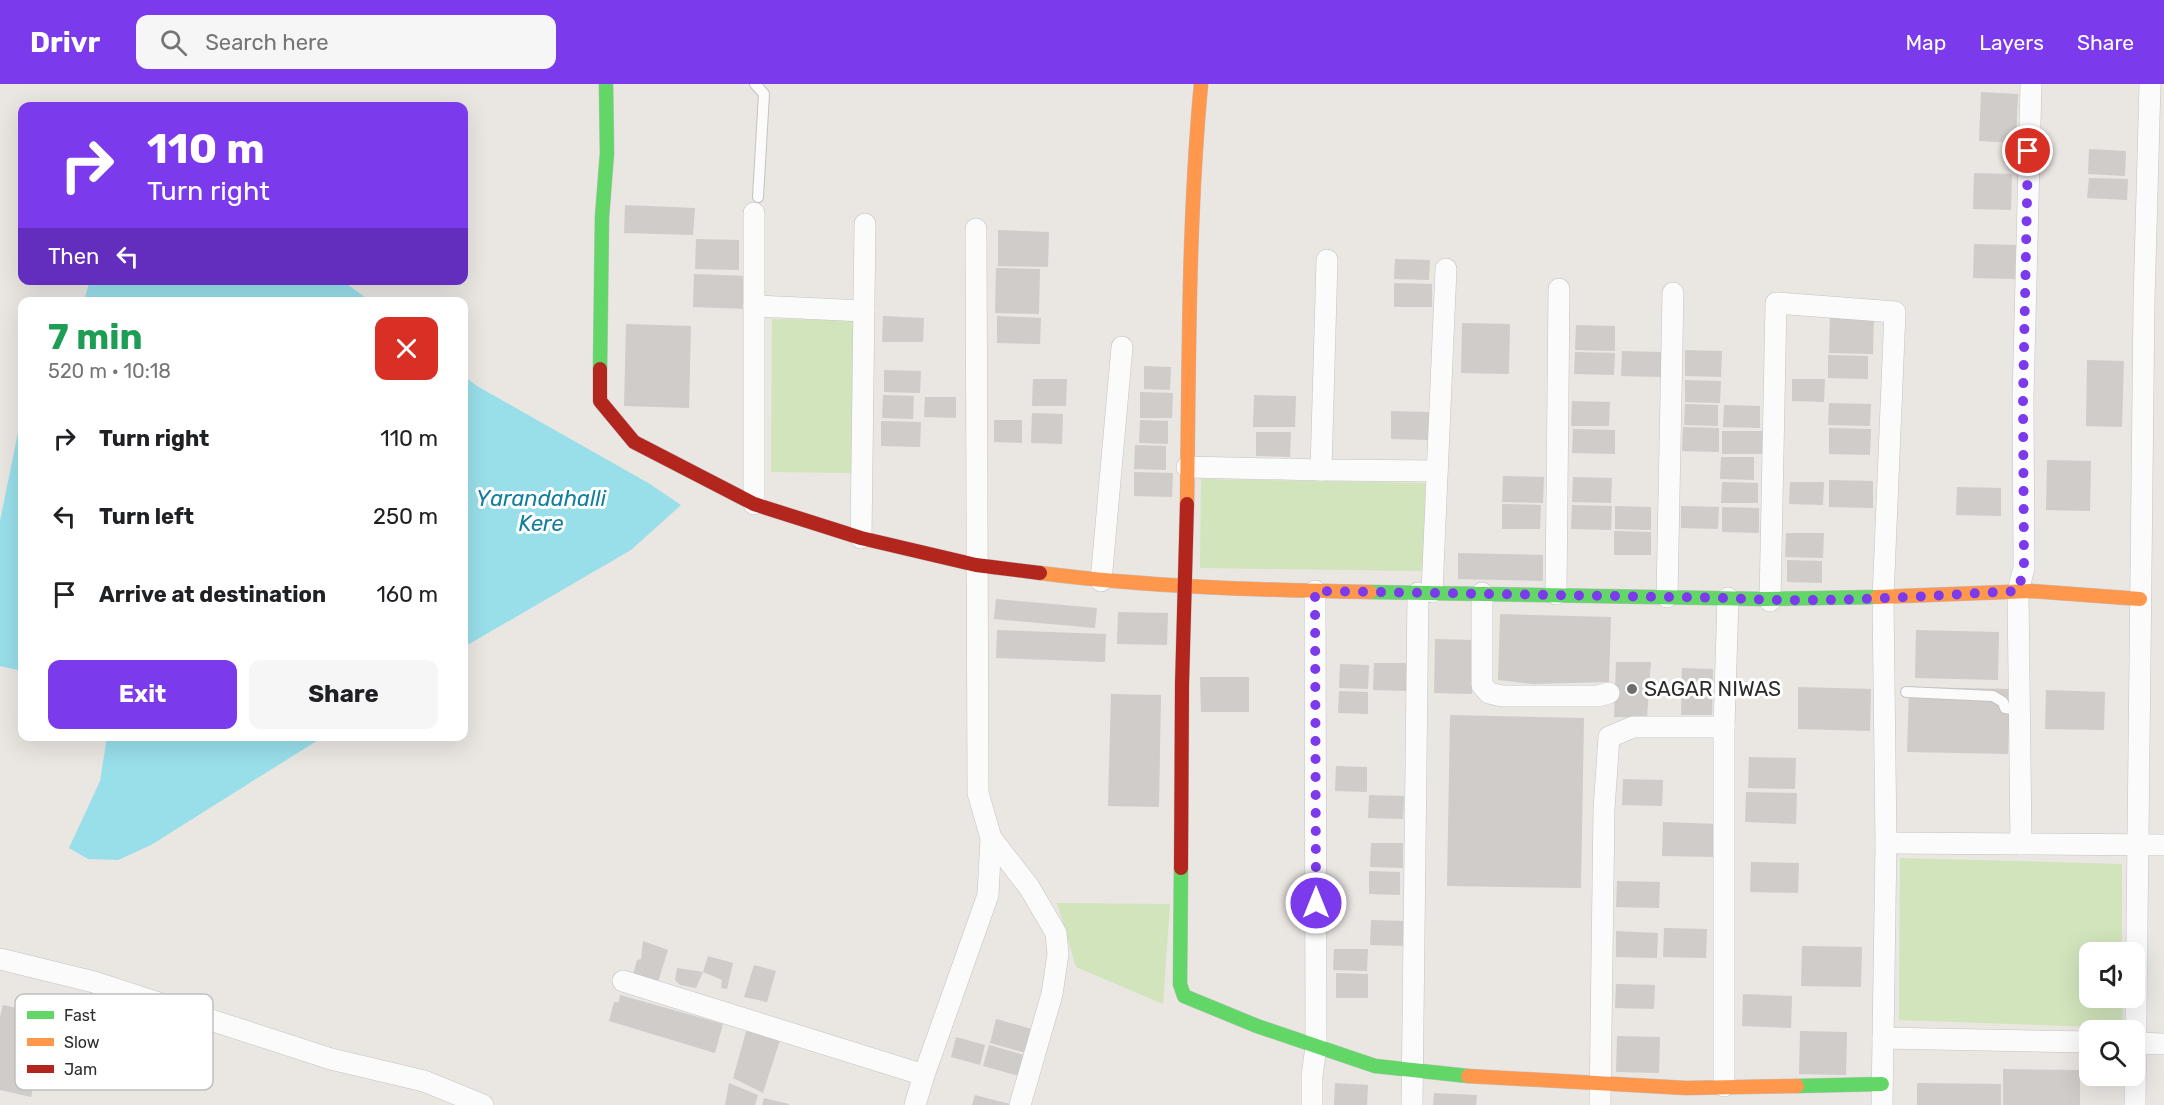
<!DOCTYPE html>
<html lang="en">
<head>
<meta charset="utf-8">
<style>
	:root { --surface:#fff; --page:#f6f6f6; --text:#202124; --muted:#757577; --accent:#7c3aed }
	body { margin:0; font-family:Rubik,sans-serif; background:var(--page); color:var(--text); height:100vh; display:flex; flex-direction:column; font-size:22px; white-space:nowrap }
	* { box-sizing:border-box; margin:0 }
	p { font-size:20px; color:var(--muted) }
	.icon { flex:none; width:33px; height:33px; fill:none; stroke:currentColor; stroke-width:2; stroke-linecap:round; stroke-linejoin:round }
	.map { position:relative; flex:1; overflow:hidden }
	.panel { position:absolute; left:18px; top:213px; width:450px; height:444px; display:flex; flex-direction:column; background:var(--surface); border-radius:12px; box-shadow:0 6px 24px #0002 }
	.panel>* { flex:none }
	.top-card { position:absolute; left:18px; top:18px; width:450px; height:183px; border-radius:12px; box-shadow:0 6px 24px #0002; background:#7c3aed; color:#fff; overflow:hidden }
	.controls { position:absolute; left:2079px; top:858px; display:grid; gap:12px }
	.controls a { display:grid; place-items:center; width:66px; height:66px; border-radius:12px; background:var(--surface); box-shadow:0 6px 24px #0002; font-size:30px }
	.pin { position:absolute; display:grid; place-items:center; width:51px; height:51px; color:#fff; margin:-26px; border:3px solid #fff; border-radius:50%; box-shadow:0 2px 6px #0007 }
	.me { position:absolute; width:66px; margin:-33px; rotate:0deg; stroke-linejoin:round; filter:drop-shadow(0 0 4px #0008) }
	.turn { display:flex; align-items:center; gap:21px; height:126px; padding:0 30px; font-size:27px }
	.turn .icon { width:78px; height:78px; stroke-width:2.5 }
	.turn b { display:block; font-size:42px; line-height:51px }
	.then { display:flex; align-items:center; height:57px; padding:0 30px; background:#0003; gap:12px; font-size:22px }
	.round { display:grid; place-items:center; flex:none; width:63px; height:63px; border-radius:12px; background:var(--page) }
	.overview { display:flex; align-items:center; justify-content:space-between; height:102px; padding:0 30px }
	h1 { font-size:36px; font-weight:700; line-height:45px; color:#1e9e55 }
	.cta { display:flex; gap:12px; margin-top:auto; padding:12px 30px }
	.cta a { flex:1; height:69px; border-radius:12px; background:var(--accent); color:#fff; font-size:24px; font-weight:700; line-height:69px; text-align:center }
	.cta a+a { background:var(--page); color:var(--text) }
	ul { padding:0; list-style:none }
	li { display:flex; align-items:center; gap:18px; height:78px; padding:0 30px }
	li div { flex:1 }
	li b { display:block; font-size:22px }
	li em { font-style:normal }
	header { display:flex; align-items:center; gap:36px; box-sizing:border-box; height:84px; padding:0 30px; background:var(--accent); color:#fff }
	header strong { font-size:28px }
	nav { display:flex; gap:33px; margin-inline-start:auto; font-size:21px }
	.search { width:420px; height:54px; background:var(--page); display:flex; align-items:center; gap:15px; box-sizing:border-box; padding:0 21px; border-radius:12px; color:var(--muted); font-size:22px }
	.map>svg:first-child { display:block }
</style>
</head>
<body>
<header>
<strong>Drivr</strong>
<div class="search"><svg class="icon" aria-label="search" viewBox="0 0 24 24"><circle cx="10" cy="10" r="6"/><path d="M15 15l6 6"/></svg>Search here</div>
<nav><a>Map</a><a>Layers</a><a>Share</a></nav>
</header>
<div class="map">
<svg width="2164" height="1021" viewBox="0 0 2164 1021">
	<rect width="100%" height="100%" fill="#eae6e2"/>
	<g fill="#d1e4bc">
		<path d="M772,235l84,1 -1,153 -84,-1z"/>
		<path d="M1201,395l224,4 -1,88 -224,-3z"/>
		<path d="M1900,774l222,6v88h-32v46h32l1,30 -224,-8z"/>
		<path d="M1057,819l113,1 -7,100 -87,-37z"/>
	</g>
	<g fill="#98dfea">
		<path d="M90,196l253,1 27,20h-286z"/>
		<path d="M464,292l13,10 173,98 31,21 -50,45 -167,97z"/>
		<path d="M22,329v258l-22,-5v-145z"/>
		<path d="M107,653v-1l216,1 -172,108 -33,15 -30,-1 -19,-11 31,-67z"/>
	</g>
	<g fill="#cfccc9">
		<path d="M1981,8l37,2 -2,49 -37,-2z"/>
		<path d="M2089,65l37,2 -1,25 -37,-2z"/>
		<path d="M1974,89l38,1 -1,36 -38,-1z"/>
		<path d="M2089,94l39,1 -1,21 -40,-2z"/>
		<path d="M625,121l70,3 -2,27 -69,-2z"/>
		<path d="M998,146l51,2 -1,35 -50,-1z"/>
		<path d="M696,155l43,1v30l-44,-1z"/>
		<path d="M1974,160l42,1 -1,34 -42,-1z"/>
		<path d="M1395,175l35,1 -1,20 -35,-1z"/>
		<path d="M996,184l44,1 -1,45 -44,-1z"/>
		<path d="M694,190l54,2 -1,33 -54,-2z"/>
		<path d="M1394,199l38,1v23h-38z"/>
		<path d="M1830,230l44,1 -1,39 -44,-1z"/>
		<path d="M883,232l41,2 -1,24h-41z"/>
		<path d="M997,232l44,2 -1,26 -43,-1z"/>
		<path d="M1462,239l48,1 -1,50 -48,-1z"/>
		<path d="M626,240l65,2 -2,82 -65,-2z"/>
		<path d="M1576,241l39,1v25l-40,-1z"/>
		<path d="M1685,266l37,1 -1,26 -36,-1z"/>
		<path d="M1622,267l39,1v25l-40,-1z"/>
		<path d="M1575,268l40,1 -1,22 -40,-1z"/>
		<path d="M1828,271l40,1v23l-40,-1z"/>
		<path d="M2087,276l37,1 -2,66 -36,-1z"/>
		<path d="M1144,282l27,1 -1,23 -26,-1z"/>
		<path d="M884,286l37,1 -1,22 -36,-1z"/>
		<path d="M1033,295h34l-1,27h-34z"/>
		<path d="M1792,295h33l-1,23 -32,-1z"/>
		<path d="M1685,296l36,1 -1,22 -35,-1z"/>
		<path d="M1140,308l33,1 -1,25h-32z"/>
		<path d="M883,311l31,1 -1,23 -31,-1z"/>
		<path d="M1254,311l42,1 -1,31h-42z"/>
		<path d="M925,313h31v21l-32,-1z"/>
		<path d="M1572,317l38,1 -1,24h-38z"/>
		<path d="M1829,319l42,1 -1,22 -42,-1z"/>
		<path d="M1685,320l33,1v21l-34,-1z"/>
		<path d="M1724,321l36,1v22l-37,-1z"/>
		<path d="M1391,327l38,1v28l-38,-1z"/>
		<path d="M1032,329l31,1 -1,30 -31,-1z"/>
		<path d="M994,336h28v23l-28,-1z"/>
		<path d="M1140,336l28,1v23l-29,-1z"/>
		<path d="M881,337l40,1 -1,25 -39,-1z"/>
		<path d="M1683,343l36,1v24l-37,-1z"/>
		<path d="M1829,344l42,1 -1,26 -41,-1z"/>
		<path d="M1573,345l42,1v24l-43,-1z"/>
		<path d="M1722,347h41l-1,23h-40z"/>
		<path d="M1256,348h35l-1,25 -34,-1z"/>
		<path d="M1135,361l31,1v24l-32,-1z"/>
		<path d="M1721,373h33v23l-34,-1z"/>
		<path d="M2047,376l44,1 -1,50 -44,-1z"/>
		<path d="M1134,388l39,1 -1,24 -38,-1z"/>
		<path d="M1503,392l41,1 -1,26 -41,-1z"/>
		<path d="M1573,393l39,1 -1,25 -39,-1z"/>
		<path d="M1829,396l44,1v27l-44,-1z"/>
		<path d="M1722,398l36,1v20h-37z"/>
		<path d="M1790,398h34l-1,23 -34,-1z"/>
		<path d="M1957,403l44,1v28l-45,-1z"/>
		<path d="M1502,420l39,1 -1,24h-38z"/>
		<path d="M1572,421l40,1 -1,24 -40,-1z"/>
		<path d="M1615,422l36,1v23l-36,-1z"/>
		<path d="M1681,422l38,1 -1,22 -37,-1z"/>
		<path d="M1722,423l37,1v25l-37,-1z"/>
		<path d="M1614,447l37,1v23h-37z"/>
		<path d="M1786,449h38l-1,25 -38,-1z"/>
		<path d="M1458,469l85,2v26l-85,-2z"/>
		<path d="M1787,476l35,1v22l-35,-1z"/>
		<path d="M996,515l101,9 -2,20 -101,-9z"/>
		<path d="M1118,528l50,1 -1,32 -50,-1z"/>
		<path d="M1500,530l111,3 -2,65 -77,2 -34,-4z"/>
		<path d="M997,546l109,4 -1,28 -109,-4z"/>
		<path d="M1916,546l83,2 -1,48 -83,-2z"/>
		<path d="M1435,555l38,1 -1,54 -38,-1z"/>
		<path d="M1616,578h35l-4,56 -33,-1z"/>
		<path d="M1374,579h33v28l-34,-1z"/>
		<path d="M1340,580l29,1 -1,24 -29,-1z"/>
		<path d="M1682,584l31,1 -1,46h-31z"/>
		<path d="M1200,593h49v35h-48z"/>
		<path d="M1798,603l73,2 -1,42 -72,-2z"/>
		<path d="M1909,603l101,2 -2,65 -101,-2z"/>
		<path d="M2046,606l59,2 -1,38 -59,-1z"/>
		<path d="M1339,607l29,1v22l-30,-1z"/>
		<path d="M1111,610l50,1 -2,112 -51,-1z"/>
		<path d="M1450,631l134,3 -3,170 -134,-2z"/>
		<path d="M1749,673l47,1 -1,31 -47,-1z"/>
		<path d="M1336,682l31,1v25l-32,-1z"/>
		<path d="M1623,695l40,1 -1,26 -40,-1z"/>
		<path d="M1746,708l51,1 -1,31 -51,-2z"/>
		<path d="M1369,711l35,1 -1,23 -35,-1z"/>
		<path d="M1663,738l54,2 -1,33 -54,-1z"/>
		<path d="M1371,759h32v25l-33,-1z"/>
		<path d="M1751,778l48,1 -1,30 -48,-1z"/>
		<path d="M1369,787l31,1v23l-31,-1z"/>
		<path d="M1617,797l43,1 -1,26 -43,-1z"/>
		<path d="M1371,836l33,1v25l-34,-1z"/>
		<path d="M1664,844l43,1 -1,29 -43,-1z"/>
		<path d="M1616,847l42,2 -1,25 -41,-1z"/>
		<path d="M643,857l25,9 -10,32 -25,-7 4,-15 4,-1z"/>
		<path d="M1802,862l60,1 -1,40 -60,-1z"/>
		<path d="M1334,865h34l-1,22 -34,-1z"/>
		<path d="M708,872l25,7 -6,26 -6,-1 1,-8 -19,-8z"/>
		<path d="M754,881l22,6 -9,31 -23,-5z"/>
		<path d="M677,884l26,4 -7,16 -16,-3 -5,-5z"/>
		<path d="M1336,889l32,1v24h-32z"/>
		<path d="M1616,900l39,1 -1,24 -39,-1z"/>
		<path d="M1743,910l49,2 -1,32 -49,-2z"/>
		<path d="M620,911l103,29 -8,29 -106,-32 5,-19h5z"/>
		<path d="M3,921l47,10 -19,82 -31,-7v-73z"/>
		<path d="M996,935l36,10 -6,24 -36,-10z"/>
		<path d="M747,944l33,12 -17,53 -30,-15z"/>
		<path d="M1800,947l47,1 -1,43 -47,-1z"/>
		<path d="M1617,952l43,1 -1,36 -43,-1z"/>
		<path d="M956,953l29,8 -5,20 -29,-8z"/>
		<path d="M989,961l35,10 -5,21 -36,-10z"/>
		<path d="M2003,985l77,1v35h-77z"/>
		<path d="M729,999l29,12 -3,10h-30z"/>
		<path d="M1335,999l33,2 -1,20h-33z"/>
		<path d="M1917,999l84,1v21h-84z"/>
		<path d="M1434,1009l43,2 -1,10h-43z"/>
		<path d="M975,1011l35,9v1h-38z"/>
		<path d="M764,1014l25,6v1h-27z"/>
	</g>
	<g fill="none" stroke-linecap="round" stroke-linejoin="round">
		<g stroke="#c3c3c3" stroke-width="12">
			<g id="lane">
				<path d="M755,0l9,10 -6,103"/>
				<path d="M1906,608l87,4 10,6 2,6 14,2"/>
			</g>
		</g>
		<g stroke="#c3c3c3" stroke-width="22">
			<g id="street">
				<path d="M1327,176l-6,210 116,1"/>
				<path d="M754,222l110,5"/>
				<path d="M1187,383l134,3"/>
				<path d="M754,420v-291"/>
				<path d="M861,454l4,-314"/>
				<path d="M1101,497l21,-234"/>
				<path d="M1432,508l14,-323"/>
				<path d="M1482,509v92l7,8 13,3h96l11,-3"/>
				<path d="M1556,510l3,-305"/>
				<path d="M1667,513l6,-304"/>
				<path d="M1770,517l6,-298 119,9 -12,286 3,245 -4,262"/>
				<path d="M991,754l38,49 27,46 2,21 -6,40 -32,111"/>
				<path d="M1886,759l278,2"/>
				<path d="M2021,760l-3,-253 6,-23 -1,-170 8,-314"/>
				<path d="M0,875l94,23 237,77 93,22 59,24"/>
				<path d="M623,897l301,94"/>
				<path d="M1883,954l207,4"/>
				<path d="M2134,959l30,1"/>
				<path d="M1724,1002v-359l4,-129"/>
				<path d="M915,1021l9,-30 64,-180 3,-57 -13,-45 -2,-564"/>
				<path d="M1312,1021v-29l4,-29 -1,-456"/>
				<path d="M1412,1021l6,-512"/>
				<path d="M1600,1021l4,-296 5,-72 24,-10h91"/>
				<path d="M2135,1021l9,-803 6,-218"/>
			</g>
		</g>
		<g stroke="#c3c3c3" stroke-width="15">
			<g id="fast">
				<path d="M600,285l2,-152 5,-64 -1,-69"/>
				<path d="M1370,508l394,7 113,-2"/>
				<path d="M1181,784l-1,116 4,12 73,30 118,40 93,10"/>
				<path d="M1797,1002l85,-2"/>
			</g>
		</g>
		<g stroke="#c3c3c3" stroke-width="15">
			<g id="slow">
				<path d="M1187,420c2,-140 1,-280 14,-420"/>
				<path d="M1040,489c109,14 220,17 330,19"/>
				<path d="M1877,513l154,-6 109,8"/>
				<path d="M1468,992l218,12 111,-2"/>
			</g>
		</g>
		<g stroke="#c3c3c3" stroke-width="15">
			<g id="jam">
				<path d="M600,285v32l34,41 120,62 107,34 115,27 64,8"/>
				<path d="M1181,784l1,-183 5,-181"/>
			</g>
		</g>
		<use href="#lane" stroke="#fcfbfb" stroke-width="10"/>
		<use href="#street" stroke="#fcfbfb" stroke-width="21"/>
		<use href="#fast" stroke="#63d668" stroke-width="14"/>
		<use href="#slow" stroke="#ff974d" stroke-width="14"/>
		<use href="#jam" stroke="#b3261e" stroke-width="14"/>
	</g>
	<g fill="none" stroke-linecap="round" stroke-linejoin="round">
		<path stroke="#7c3aed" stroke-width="10" stroke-dasharray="0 18" d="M1316,819l-1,-312 413,7c96,6 193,-2 290,-7l6,-23 -1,-170 5,-247"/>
	</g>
	<circle fill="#6e6d6c" stroke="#fff" stroke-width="2" cx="1632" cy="605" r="6"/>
	<g text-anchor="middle" stroke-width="6" stroke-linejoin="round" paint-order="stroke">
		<g font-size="21" fill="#2c2c2c" stroke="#fff" text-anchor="start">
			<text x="1644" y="612">SAGAR NIWAS</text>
		</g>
		<g font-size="22" font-style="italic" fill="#107e9d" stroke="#fff">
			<text x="541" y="422">Yarandahalli<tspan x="541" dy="25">Kere</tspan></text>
		</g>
	</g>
	<rect x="15" y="910" width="198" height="96" rx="9" fill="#fff" stroke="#c0c0c0" stroke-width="1.5"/>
	<rect x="27" y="927" width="27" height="8" fill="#63d668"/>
	<rect x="27" y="954" width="27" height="8" fill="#ff974d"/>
	<rect x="27" y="981" width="27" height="8" fill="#b3261e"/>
	<g font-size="16" fill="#2c2c2c">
		<text x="64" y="937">Fast</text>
		<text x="64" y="964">Slow</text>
		<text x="64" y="991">Jam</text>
	</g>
</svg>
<div class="controls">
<a><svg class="icon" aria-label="sound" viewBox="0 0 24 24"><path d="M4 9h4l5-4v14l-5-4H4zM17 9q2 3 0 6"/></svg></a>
<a><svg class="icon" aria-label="search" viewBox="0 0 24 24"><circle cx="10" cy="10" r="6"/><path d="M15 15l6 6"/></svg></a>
</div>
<div class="pin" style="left:2028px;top:67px;background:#d93025"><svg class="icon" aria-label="arrive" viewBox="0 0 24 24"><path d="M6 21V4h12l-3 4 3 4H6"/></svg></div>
<svg class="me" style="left:1316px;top:819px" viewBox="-20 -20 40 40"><circle r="17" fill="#7c3aed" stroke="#fff" stroke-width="3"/><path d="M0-11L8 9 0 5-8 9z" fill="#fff"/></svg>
<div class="top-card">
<div class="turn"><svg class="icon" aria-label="right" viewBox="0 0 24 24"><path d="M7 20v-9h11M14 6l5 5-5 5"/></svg><div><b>110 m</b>Turn right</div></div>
<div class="then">Then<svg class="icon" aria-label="left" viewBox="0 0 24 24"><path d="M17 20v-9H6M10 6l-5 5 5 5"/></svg></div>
</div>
<section class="panel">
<div class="overview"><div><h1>7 min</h1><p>520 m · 10:18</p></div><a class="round" style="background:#d93025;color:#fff"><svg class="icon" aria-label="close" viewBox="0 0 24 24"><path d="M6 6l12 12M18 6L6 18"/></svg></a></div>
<ul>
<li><svg class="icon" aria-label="right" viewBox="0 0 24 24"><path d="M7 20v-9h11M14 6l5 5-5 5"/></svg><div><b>Turn right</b></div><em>110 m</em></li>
<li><svg class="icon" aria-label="left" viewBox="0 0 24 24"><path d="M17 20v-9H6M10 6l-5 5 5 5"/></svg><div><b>Turn left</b></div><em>250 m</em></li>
<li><svg class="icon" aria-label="arrive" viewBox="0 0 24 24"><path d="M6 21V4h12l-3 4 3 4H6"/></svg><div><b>Arrive at destination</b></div><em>160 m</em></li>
</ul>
<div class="cta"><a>Exit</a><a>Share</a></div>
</section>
</div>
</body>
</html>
